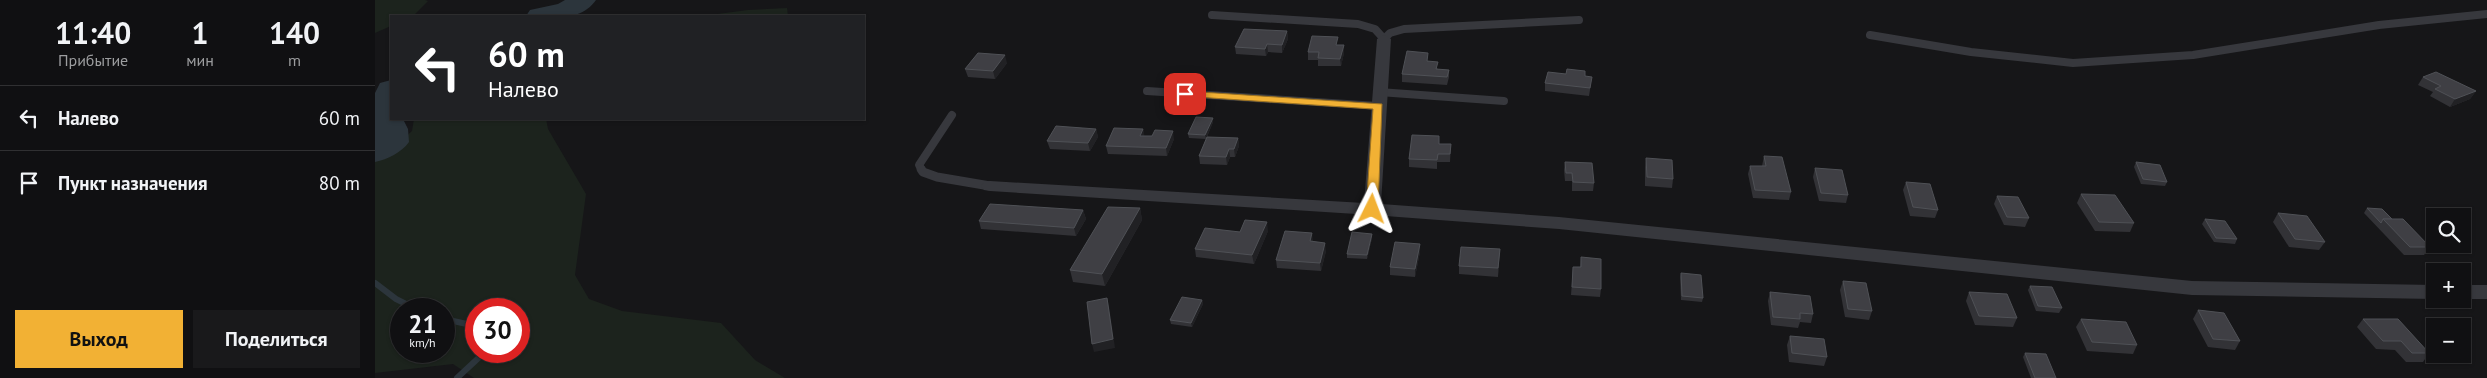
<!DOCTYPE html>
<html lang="ru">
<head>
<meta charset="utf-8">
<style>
	:root { --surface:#101012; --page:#19191b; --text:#f1f3f6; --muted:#9c9d9f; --line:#303032; --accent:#f2b134 }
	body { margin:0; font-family:"PT Sans",sans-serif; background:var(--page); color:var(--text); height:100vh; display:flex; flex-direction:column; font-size:19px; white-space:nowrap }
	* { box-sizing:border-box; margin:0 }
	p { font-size:16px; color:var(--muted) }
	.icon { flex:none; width:28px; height:28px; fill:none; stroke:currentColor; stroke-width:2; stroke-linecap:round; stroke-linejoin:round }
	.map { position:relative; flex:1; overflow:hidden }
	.drawer { display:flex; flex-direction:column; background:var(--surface); width:375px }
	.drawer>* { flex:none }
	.top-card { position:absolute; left:15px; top:15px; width:475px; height:105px; border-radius:0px; box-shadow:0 1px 4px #0004,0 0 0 1px var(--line); background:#202124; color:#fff; overflow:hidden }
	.controls { position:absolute; left:2051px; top:208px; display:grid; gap:10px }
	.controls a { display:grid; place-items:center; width:45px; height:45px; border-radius:0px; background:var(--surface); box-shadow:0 1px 4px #0004,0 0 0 1px var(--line); font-size:25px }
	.speed { position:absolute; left:15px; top:298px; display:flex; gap:10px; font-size:25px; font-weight:700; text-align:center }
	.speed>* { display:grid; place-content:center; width:65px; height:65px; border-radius:50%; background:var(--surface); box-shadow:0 1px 4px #0004,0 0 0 1px var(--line); line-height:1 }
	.speed small { font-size:12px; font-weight:400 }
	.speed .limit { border:8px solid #d22; background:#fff; color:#111 }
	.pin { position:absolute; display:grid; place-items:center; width:42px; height:42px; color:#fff; margin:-21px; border-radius:10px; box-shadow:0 2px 8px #0006 }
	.me { position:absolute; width:55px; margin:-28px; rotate:3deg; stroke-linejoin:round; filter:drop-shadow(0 0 4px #0008) }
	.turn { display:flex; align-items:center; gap:18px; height:105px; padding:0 15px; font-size:22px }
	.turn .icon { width:65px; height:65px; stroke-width:2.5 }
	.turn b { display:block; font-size:35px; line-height:42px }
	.eta { display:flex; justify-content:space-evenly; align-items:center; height:85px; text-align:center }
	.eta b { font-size:30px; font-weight:600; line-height:35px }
	.button { display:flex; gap:10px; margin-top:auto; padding:10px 15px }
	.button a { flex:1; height:58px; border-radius:0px; background:var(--accent); color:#111; font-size:20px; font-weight:600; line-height:58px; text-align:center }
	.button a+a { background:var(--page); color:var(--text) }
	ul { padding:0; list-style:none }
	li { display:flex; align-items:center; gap:15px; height:65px; padding:0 15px; border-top:1px solid var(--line) }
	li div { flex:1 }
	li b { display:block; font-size:19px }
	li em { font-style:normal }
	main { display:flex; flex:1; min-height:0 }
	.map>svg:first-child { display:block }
</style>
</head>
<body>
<main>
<section class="drawer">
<div class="eta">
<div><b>11:40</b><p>Прибытие</p></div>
<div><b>1</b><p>мин</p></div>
<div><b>140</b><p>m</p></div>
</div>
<ul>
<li><svg class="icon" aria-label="left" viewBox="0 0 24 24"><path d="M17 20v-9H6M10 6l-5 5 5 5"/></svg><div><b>Налево</b></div><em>60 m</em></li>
<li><svg class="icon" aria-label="arrive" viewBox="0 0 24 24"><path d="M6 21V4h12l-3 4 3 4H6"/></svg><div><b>Пункт назначения</b></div><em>80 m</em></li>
</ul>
<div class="button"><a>Выход</a><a>Поделиться</a></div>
</section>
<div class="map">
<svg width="2112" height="378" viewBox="0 0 2112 378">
	<rect width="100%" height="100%" fill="#161618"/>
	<g fill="#1c231d" fill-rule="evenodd">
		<path d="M0,0h50l3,1 -15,15h-22v10l-16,7z"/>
		<path d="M412,8l1,8h-86l46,-6z"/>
		<path d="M39,119h132l2,10 38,65 -11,81 14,24 33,12 99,12 34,37 30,18h-311l-21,-14 -78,9v-216l14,-5 23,-21zM26,309h43v42h-43zM101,309h43v42h-43z"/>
	</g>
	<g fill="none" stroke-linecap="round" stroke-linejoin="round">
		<g stroke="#2c353c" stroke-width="6">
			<path d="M0,283l21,16 20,10"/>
			<path d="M69,319l32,7"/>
			<path d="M82,378l29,-27"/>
		</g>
		<g fill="#2c353c" fill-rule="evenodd">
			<path d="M190,0h31c-15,22 -46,18 -70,16l4,-6 28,-6z"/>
			<path d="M16,80v39h12l5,10 1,13c-8,11 -21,17 -34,20v-69l5,-10z"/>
		</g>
		<g stroke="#37383d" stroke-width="8">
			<path d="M837,15l146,9 17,5 9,10 6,-6 14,-4 175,-9"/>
			<path d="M1495,35l101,17 102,11 120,-8 186,-30 108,-11"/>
			<path d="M772,91l231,15"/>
			<path d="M1004,92l125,9"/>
			<path d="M547,170l-3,-5 33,-50"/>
		</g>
		<path stroke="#37383d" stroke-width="9" d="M546,169l2,3 14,5 53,9"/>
		<g fill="#37383d" fill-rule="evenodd">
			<path d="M1009,35l7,4 -10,165 178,13 633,64 243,4v14l-243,-4 -633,-66 -187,-14 -382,-24 -6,-1 -3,-4 3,-4 6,-1 374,22 13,-164z"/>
			<rect x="2088" y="285" width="24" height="14"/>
		</g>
	</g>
	<g fill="#323236">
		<path d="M912,31l1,8 -6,14 -14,-1 -2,4 -30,-2 -1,-7z"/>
		<path d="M963,45l6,8 -3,13h-23v-6h-10v-8z"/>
		<path d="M1053,61l10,8 11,1v7l-2,8 -45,-3v-8z"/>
		<path d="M632,63l-12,16 -27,-2 -3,-8z"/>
		<path d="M1210,76l6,8 -2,12 -44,-5v-8z"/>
		<path d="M2048,77l53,14 -6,8 -20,8 -20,-11 3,-4 -15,-7z"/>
		<path d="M838,118v4l-6,15 31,1 1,8 -4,11h-5l-3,8 -27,-1 -1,-8 7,-17 -17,-1 -1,-4z"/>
		<path d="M721,129l2,8 -8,14 -40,-2 -3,-8z"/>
		<path d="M768,129l1,7 30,3 -7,17 -59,-2 -2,-8z"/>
		<path d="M1064,144h12l-1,18h-13v7l-28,-2v-8z"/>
		<path d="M1389,156l27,36 -2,8 -36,-2 -5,-24 2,-8h12z"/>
		<path d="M1271,158l27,21 -1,9 -27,-2v-19z"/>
		<path d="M1190,162l29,21 -1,8h-21v-10h-7l-1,-11z"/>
		<path d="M1761,162l31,20 -2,4 -24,-2 -7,-17z"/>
		<path d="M1440,168l33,27 -2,8 -27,-2 -6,-24z"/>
		<path d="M1531,182l32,28 -3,8 -25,-2 -7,-26z"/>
		<path d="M1706,194l53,29 -4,9 -35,-1 -18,-28z"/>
		<path d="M1622,196l32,22 -4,9 -21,-2 -10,-21z"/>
		<path d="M765,208l2,12 -37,66 -32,-4 -3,-12z"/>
		<path d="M1992,208l25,11 38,28 -6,8h-20l-40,-42z"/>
		<path d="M708,210l3,9 -10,17 -95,-7 -2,-8z"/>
		<path d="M1903,213l47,29 -6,8 -30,-3 -16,-25z"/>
		<path d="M1830,219l32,20 -2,5 -21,-2 -12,-18z"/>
		<path d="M893,231l-14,33 -58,-7 -1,-8z"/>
		<path d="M997,234v4l-5,21 -20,-1v-4z"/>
		<path d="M938,242l13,9 -5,20 -44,-3 -1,-8z"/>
		<path d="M1045,244v8l-5,25 -25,-2v-8z"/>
		<path d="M1125,249l-2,28 -39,-3v-8z"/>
		<path d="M1206,257l20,32 -1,8 -29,-2 2,-28h7z"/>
		<path d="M1306,273l22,25 -1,4 -21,-2 -1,-23z"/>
		<path d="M1468,281l29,30 -3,9 -24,-3 -5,-27z"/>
		<path d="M1655,286l32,22 -3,5 -23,-2 -8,-21z"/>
		<path d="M1395,292l43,22 -2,9 -11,-1 -2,6 -27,-3 -3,-24z"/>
		<path d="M1594,292l48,26 -4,9 -38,-2 -9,-24z"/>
		<path d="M827,300l1,4 -11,23 -21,-3 -1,-4z"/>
		<path d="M1823,310l42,31 -5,9 -27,-3 -15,-28z"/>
		<path d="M1706,319l56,26 -4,9 -46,-3 -11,-24z"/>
		<path d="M1988,319l66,34 -6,9h-17l-11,-12 -19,-1 -19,-22z"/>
		<path d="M1415,336l37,21 -3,9 -35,-4 -2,-17z"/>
		<path d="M1650,353l31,25h-25l-8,-21z"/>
	</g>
	<g fill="#212124">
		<path d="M912,31l1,8 -6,14v-8z"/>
		<path d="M892,44l1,8 -2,4 -1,-7z"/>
		<path d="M969,45v8l-3,13 -1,-7z"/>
		<path d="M630,55l2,8 -12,16 -2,-8z"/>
		<path d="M2101,91l-6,8 -20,8 5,-8z"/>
		<path d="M838,118v4l-7,17 -1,-4z"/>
		<path d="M721,129l2,8 -8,14 -2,-8z"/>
		<path d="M768,129l2,9 -5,-2z"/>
		<path d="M798,131l1,8 -7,17 -1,-8z"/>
		<path d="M863,138l1,8 -4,11 -1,-8z"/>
		<path d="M854,149l1,8 -3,8 -1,-8z"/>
		<path d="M765,208l2,12 -37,66 -3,-12z"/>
		<path d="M708,210l3,9 -10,17 -2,-8z"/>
		<path d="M892,222l1,9 -14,33 -2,-9z"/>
		<path d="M937,233l1,8 -2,9 -1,-9z"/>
		<path d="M997,234v4l-5,21v-4z"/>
		<path d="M950,243l1,8 -5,20 -1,-8z"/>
		<path d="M1045,244v8l-5,25v-8z"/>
		<path d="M732,298l2,8 6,42 -21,4 -2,-8z"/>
		<path d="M827,300l1,4 -11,23 -1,-4z"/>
	</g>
	<g fill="#3f3f44" stroke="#4f5156">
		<path d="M869,29l43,2 -5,14 -15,-1 -2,5 -30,-2z"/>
		<path d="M937,36l26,1 -2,8h8l-4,14 -22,-1 1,-6h-11z"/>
		<path d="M1032,51l21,2 -1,8 11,1 -2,7 13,1 -2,7 -45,-3z"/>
		<path d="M603,53l27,2 -12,16 -28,-2z"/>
		<path d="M1192,69l18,2v5l7,1 -2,11 -45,-5 3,-11 18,2z"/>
		<path d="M2061,72l40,19 -21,8 -20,-10 6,-3 -18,-9z"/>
		<path d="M821,117l17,1 -8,17 -17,-1z"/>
		<path d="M681,126l40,3 -8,14 -41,-2z"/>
		<path d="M739,128l29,1 -3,7h12l3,-6 18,1 -7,17 -60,-2z"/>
		<path d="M1037,135l27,1v8h12l-1,10h-12l-1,6 -28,-1z"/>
		<path d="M832,137l31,1 -4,11h-5l-3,8 -27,-1z"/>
		<path d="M1389,156l18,1 9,35 -36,-2 -5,-24h16z"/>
		<path d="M1271,158l26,2 1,19 -26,-2z"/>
		<path d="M1190,162l27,1 2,20 -21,-1 -1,-9h-6z"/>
		<path d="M1761,162l24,3 7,17 -24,-3z"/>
		<path d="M1440,168l27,2 6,25 -27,-2z"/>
		<path d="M1531,182l24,2 8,26 -25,-3z"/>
		<path d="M1706,194l34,1 19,28 -35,-1z"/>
		<path d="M1622,196l21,1 11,21 -22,-1z"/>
		<path d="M615,204l93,6 -9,18 -95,-7z"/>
		<path d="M733,207l32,1 -38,66 -32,-4z"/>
		<path d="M1992,208l15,1 10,10h-9l-2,4z"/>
		<path d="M1903,213l29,3 18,26 -30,-3z"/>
		<path d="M1830,219l20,2 12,18 -21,-1z"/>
		<path d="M2008,219h20l27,28h-20z"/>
		<path d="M870,220l22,2 -15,33 -57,-6 10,-21 35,4z"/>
		<path d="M910,231l27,2 -2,8 15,2 -5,20 -44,-3z"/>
		<path d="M977,232l20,2 -5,21 -20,-1z"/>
		<path d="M1020,242l25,2 -5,25 -25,-2z"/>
		<path d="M1086,247l39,2 -2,19 -39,-2z"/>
		<path d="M1206,257l20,2v30l-29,-2 1,-20h8z"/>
		<path d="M1306,273l20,2 2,23 -21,-2z"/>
		<path d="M1468,281l23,2 6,28 -24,-2z"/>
		<path d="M1655,286l22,1 10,21 -24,-2z"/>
		<path d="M1395,292l40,4 3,18 -13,-1v6l-27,-2z"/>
		<path d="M1594,292l38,2 10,24 -38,-2z"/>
		<path d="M807,297l20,3 -11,23 -21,-3z"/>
		<path d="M732,298l6,41 -21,5 -5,-42z"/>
		<path d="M1823,310l26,3 16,28 -27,-2z"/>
		<path d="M1706,319l45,3 11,23 -45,-3z"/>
		<path d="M1988,319h35l31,34h-17l-11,-12h-18z"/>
		<path d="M1415,336l34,3 3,18 -35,-4z"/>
		<path d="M1650,353l21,1 10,24h-21z"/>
	</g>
	<path fill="#f2b134" stroke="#9d7322" d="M810,91l197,13 -4,105 -6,3 -6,-3 7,-100 -191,-13 -2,-2z"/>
</svg>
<div class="controls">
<a><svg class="icon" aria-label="search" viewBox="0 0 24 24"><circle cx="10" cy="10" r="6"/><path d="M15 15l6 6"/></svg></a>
<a>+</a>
<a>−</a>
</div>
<div class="speed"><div>21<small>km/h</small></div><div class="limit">30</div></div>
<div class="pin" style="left:810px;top:94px;background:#d93025"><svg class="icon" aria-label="arrive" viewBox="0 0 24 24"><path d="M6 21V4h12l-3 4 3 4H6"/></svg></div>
<svg class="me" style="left:997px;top:209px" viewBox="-20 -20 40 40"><path d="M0-17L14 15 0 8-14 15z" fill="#f2b134" stroke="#fff" stroke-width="4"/></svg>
<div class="top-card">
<div class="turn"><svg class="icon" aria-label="left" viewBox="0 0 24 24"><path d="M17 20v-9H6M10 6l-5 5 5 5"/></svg><div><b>60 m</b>Налево</div></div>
</div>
</div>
</main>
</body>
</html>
